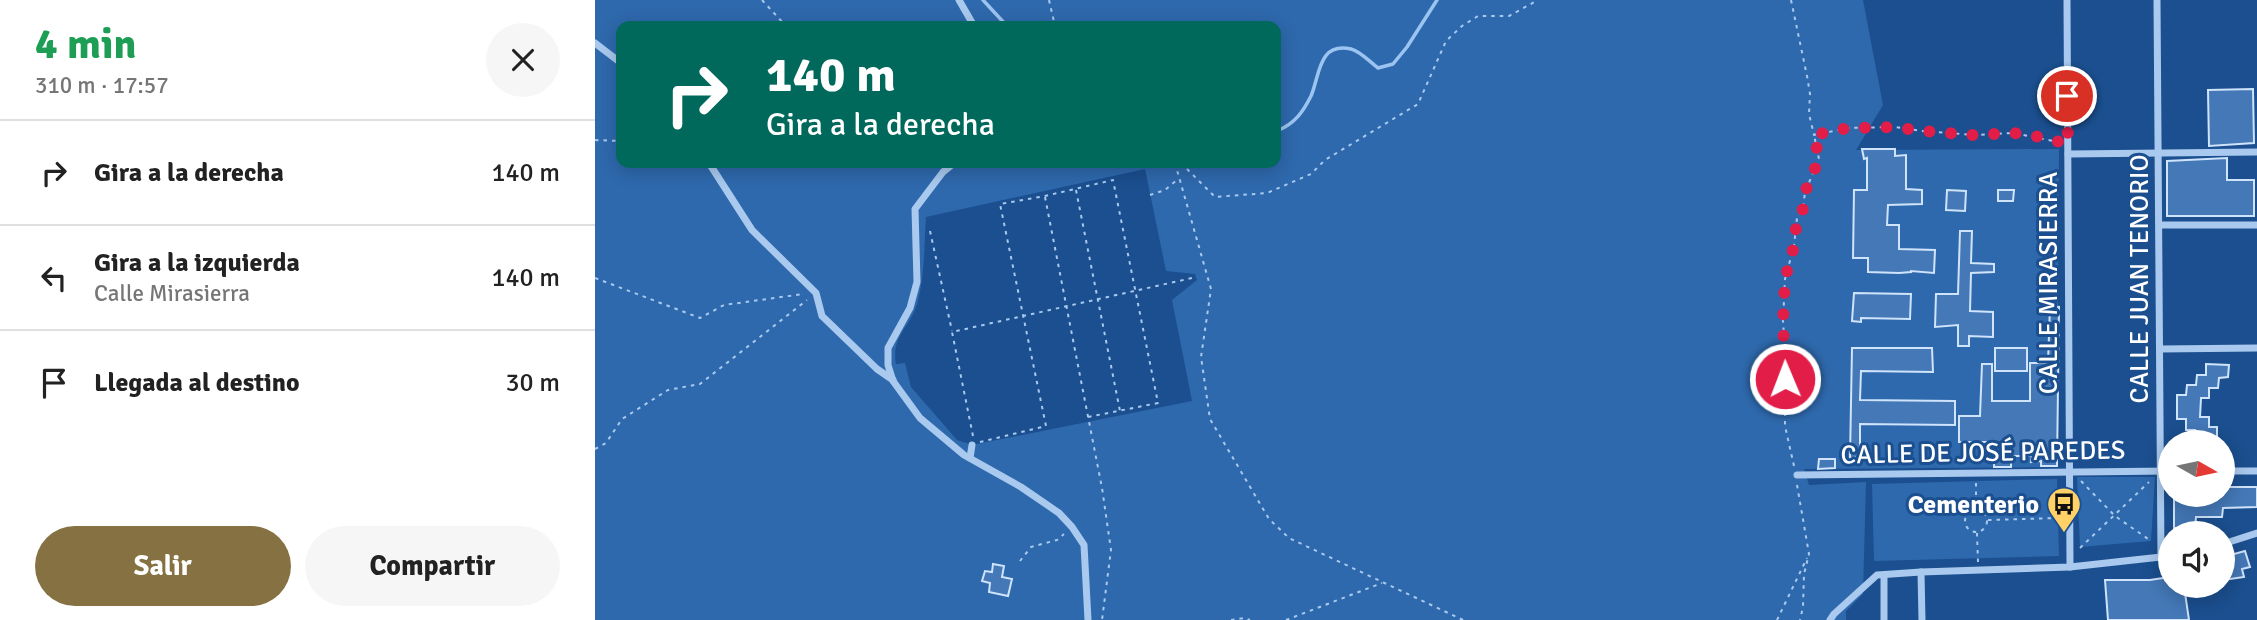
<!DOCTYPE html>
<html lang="es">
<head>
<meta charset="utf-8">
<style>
	:root { --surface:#fff; --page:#f6f6f6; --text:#222; --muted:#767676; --line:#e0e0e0; --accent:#857141 }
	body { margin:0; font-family:Signika,sans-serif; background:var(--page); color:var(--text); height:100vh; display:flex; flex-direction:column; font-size:26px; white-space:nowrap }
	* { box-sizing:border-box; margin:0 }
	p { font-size:23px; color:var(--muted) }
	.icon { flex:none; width:38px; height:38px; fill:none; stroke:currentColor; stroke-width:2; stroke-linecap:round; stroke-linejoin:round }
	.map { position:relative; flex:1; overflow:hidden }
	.sheet { display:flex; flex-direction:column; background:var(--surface); width:595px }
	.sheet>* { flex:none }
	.hud { position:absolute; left:21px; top:21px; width:665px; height:147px; border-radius:14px; box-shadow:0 4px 18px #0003; background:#00695c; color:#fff; overflow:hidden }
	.needle { width:46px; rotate:99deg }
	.tools { position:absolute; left:1563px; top:430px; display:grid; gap:14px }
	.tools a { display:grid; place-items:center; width:77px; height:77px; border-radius:50%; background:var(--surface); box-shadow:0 4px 18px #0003; font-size:35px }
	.pin { position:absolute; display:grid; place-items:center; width:60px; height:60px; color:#fff; margin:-30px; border:4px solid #fff; border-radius:50%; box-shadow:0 2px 7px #0007 }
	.me { position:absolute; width:77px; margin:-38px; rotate:359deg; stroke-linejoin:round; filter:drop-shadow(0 0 5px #0008) }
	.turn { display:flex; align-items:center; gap:24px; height:147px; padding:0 35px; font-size:32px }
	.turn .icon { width:91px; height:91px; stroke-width:2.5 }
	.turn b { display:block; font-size:49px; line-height:60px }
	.round { display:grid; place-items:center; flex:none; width:74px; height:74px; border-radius:37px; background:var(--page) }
	.headline { display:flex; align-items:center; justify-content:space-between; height:119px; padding:0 35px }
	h1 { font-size:42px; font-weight:800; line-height:52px; color:#1e9e55 }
	.cta { display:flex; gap:14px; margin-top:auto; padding:14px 35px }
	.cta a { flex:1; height:80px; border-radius:42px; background:var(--accent); color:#fff; font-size:28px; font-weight:800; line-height:80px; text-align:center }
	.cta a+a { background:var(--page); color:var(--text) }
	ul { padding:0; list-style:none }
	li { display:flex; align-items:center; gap:21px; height:105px; padding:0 35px; border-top:2px solid var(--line) }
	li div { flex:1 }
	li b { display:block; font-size:26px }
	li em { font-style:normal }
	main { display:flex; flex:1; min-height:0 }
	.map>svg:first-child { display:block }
</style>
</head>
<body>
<main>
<section class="sheet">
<div class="headline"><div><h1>4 min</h1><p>310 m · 17:57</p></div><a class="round"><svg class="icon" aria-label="close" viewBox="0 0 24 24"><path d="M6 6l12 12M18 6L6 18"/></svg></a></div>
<ul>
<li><svg class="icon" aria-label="right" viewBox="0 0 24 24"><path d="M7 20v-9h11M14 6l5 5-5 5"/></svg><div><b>Gira a la derecha</b></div><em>140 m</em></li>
<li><svg class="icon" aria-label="left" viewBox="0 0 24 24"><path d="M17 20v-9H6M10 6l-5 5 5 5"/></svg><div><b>Gira a la izquierda</b><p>Calle Mirasierra</p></div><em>140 m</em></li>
<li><svg class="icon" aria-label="arrive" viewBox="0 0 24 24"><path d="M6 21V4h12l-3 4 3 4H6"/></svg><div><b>Llegada al destino</b></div><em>30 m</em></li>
</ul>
<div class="cta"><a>Salir</a><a>Compartir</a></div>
</section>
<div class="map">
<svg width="1662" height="620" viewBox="0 0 1662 620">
	<rect width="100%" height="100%" fill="#1b4f8f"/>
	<g fill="#2e69ad" fill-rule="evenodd">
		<path d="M0,0h1268l20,105 -27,45 203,-1 -2,318 -253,2 5,16 57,-3 -3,112 -17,17v9h-1251zM26,26h655v137h-655zM550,169l21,102 29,3 2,6 -25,20 20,101 -220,44 -15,-5 -46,-53 -6,-24 -9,1c-5,-28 14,-36 21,-60 8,-27 7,-59 9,-87z"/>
		<path d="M1482,477h78l-4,64 -71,6z"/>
		<path d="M1462,479l2,77 -185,5 -2,-77z"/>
	</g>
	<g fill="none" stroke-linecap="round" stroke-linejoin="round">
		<g stroke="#9cc4f0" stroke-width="3.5">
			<path d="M388,0l24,26"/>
			<path d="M681,129l3,1c16,-7 24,-18 32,-34 9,-21 7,-54 40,-47 9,2 19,13 27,19l15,-4 14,-17 30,-47"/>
		</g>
	</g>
	<g fill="#4478b7" stroke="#cfe3fa" stroke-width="2">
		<path d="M1658,89l1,54 -45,3 -1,-56z"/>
		<path d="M1267,149h33v7l11,-1v34l16,1v14l-34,1 -1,20h12v24l36,1 -1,23 -23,-2v1l-12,1 -31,-1v-14h-15l1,-68h13v-32l-3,1z"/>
		<path d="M1632,158v22h27v36h-87v-55z"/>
		<path d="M1352,190l19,1 -1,20 -19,-1z"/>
		<path d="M1403,190h16l-1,11h-15z"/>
		<path d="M1365,231h12l-1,32 23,1v8l-23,1 -1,38 23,1v25l-24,-1v10h-11v-21l-23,2 1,-33h22z"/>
		<path d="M1259,293l57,1 -1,25 -49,-1v4l-9,-1z"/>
		<path d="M1455,306l9,1 -2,159h-16v-5l-10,1 1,-6h-21v11h-17v-25h-35v-26h21l2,-52h10v37h38v-38h18z"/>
		<path d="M1257,348h80l1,24 -72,-1 -1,29 95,1v24l-95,-1v33l-10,1z"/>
		<rect x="1400" y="348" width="32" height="23"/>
		<path d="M1611,364l23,1 -1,12 -9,1 -1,10h-9v10h-8l-1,19h9v10h8v16l-21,-2 -1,-11h-9v-11h-9v-24h9l1,-10h9l1,-10h9z"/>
		<path d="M1224,459h16v9l-17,1z"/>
		<path d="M1628,487h34v20l-34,1 -1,9h-26l-1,11h-21v-33l47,2 2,-2z"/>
		<path d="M1650,551l5,16 -8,2 2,8 -21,3v-23z"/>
		<path d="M398,564l11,2 -2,11 10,2 -4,17 -19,-4 1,-9 -8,-2 3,-10 7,1z"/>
		<path d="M1575,577v9h14l5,34h-81l-3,-40h45z"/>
	</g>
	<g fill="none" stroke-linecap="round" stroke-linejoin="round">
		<g stroke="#a9c9ee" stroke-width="2" stroke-dasharray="3.5 5" stroke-linecap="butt">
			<path d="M167,0l23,25"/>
			<path d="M454,0l6,26"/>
			<path d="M1196,0l16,76 3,18 -1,20 5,21 34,-7 47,-1 27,4 52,4 40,-2 44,9"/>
			<path d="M188,26h5"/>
			<path d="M0,140l26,1"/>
			<path d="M580,163l36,126 -10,68 9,62 59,100 20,19 174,82"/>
			<path d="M586,163l34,34 52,-4 44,-19 14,-14 93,-56 28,-63 16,-15 16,-10h31l29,-16"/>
			<path d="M481,190l44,221"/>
			<path d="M555,195l15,-5 13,-11"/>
			<path d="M450,197l57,291 9,62 -9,70"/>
			<path d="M335,231l22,100"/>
			<path d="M0,278l105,40 24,-13 79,-11"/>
			<path d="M378,436l-21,-104 240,-54"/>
			<path d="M385,442l66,-16 -46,-222 45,-8 68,-16 45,223 -70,14"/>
			<path d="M0,449l11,-6 16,-24 46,-29 32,-6 107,-84"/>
			<path d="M1199,466l-9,-40v-76l-2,-29 2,-42 9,-33 3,-28 6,-9 2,-17 14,-33 -5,-24"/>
			<path d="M1486,481l34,35 36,25"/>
			<path d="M1381,483v25"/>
			<path d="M1202,485l12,69 -5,20 -1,33 -3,13"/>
			<circle cx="1381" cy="521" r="11"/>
			<path d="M1393,520l73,-2"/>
			<path d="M1382,533l1,29"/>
			<path d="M1485,548l69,-66"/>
			<path d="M425,561l11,-14 26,-7 7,-6"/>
			<path d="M636,620l14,-2 5,2"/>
			<path d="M691,620l96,-37"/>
			<path d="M1182,620l30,-62"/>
		</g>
		<g stroke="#a9c9ee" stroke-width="7">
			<path d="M364,0l15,26"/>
			<path d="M1472,0l3,567"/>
			<path d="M1562,0l4,558"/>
			<path d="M0,43l26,20"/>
			<path d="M1473,154l189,-2"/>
			<path d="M114,163l43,67 64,63 6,23 55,53 16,11"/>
			<path d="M359,163l-11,9 -28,37 2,73 -7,26 -22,40v17l5,16 27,37 44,37 57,32 38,26 13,14 12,18 4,75"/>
			<path d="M1565,225h97"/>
			<path d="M1565,349l97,-1"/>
			<path d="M375,458l2,-13"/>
			<path d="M1628,471h34"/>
			<path d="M1202,475l373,-4"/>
			<path d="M1628,544l34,-11"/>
			<path d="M1326,572l1,48"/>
			<path d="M1289,575v45"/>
			<path d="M1235,620l4,-6 43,-39 44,-3 149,-5 100,-11"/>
		</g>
	</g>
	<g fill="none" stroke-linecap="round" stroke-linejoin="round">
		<path stroke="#e11d48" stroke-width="12" stroke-dasharray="0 21.6" d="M1190,379l-2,-58 2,-42 9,-33 3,-28 6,-9 2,-17 14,-33 -5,-24 34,-7 47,-1 27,4 52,4 40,-2 27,4 27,7 -1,-48"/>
	</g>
	<defs>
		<g id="bus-pin" transform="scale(1.75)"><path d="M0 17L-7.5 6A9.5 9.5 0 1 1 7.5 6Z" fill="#ffd166" stroke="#1b4f8f"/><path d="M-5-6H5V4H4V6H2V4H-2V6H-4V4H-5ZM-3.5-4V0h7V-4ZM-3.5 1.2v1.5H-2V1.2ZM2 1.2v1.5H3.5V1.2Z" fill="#111"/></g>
	</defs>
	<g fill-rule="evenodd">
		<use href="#bus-pin" x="1469" y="504"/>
	</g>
	<g text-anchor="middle" stroke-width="6" stroke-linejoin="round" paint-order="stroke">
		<g font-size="26" fill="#fff" stroke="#1b4f8f">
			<text transform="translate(1544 279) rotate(-90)" y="9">CALLE JUAN TENORIO</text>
			<text transform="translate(1453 283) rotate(-90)" y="9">CALLE MIRASIERRA</text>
			<text transform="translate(1388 452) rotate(-1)" y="9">CALLE DE JOSÉ PAREDES</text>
		</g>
		<g font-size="26" font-weight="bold" fill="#fff" stroke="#1b4f8f" text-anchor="end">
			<text x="1444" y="513">Cementerio</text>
		</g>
	</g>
</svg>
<div class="tools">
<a><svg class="needle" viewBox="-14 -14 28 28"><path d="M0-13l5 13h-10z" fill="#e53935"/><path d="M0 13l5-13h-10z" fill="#767676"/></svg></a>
<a><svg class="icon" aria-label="sound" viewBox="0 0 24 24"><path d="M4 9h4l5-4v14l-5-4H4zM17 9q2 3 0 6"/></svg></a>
</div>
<div class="pin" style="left:1472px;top:96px;background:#d93025"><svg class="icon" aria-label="arrive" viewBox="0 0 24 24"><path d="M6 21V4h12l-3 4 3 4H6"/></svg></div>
<svg class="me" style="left:1190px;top:379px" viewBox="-20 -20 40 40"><circle r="17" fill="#e11d48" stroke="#fff" stroke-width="3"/><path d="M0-11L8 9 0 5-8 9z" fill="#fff"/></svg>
<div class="hud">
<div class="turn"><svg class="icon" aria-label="right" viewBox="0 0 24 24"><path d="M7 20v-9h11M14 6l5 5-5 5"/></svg><div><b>140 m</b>Gira a la derecha</div></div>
</div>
</div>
</main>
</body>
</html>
